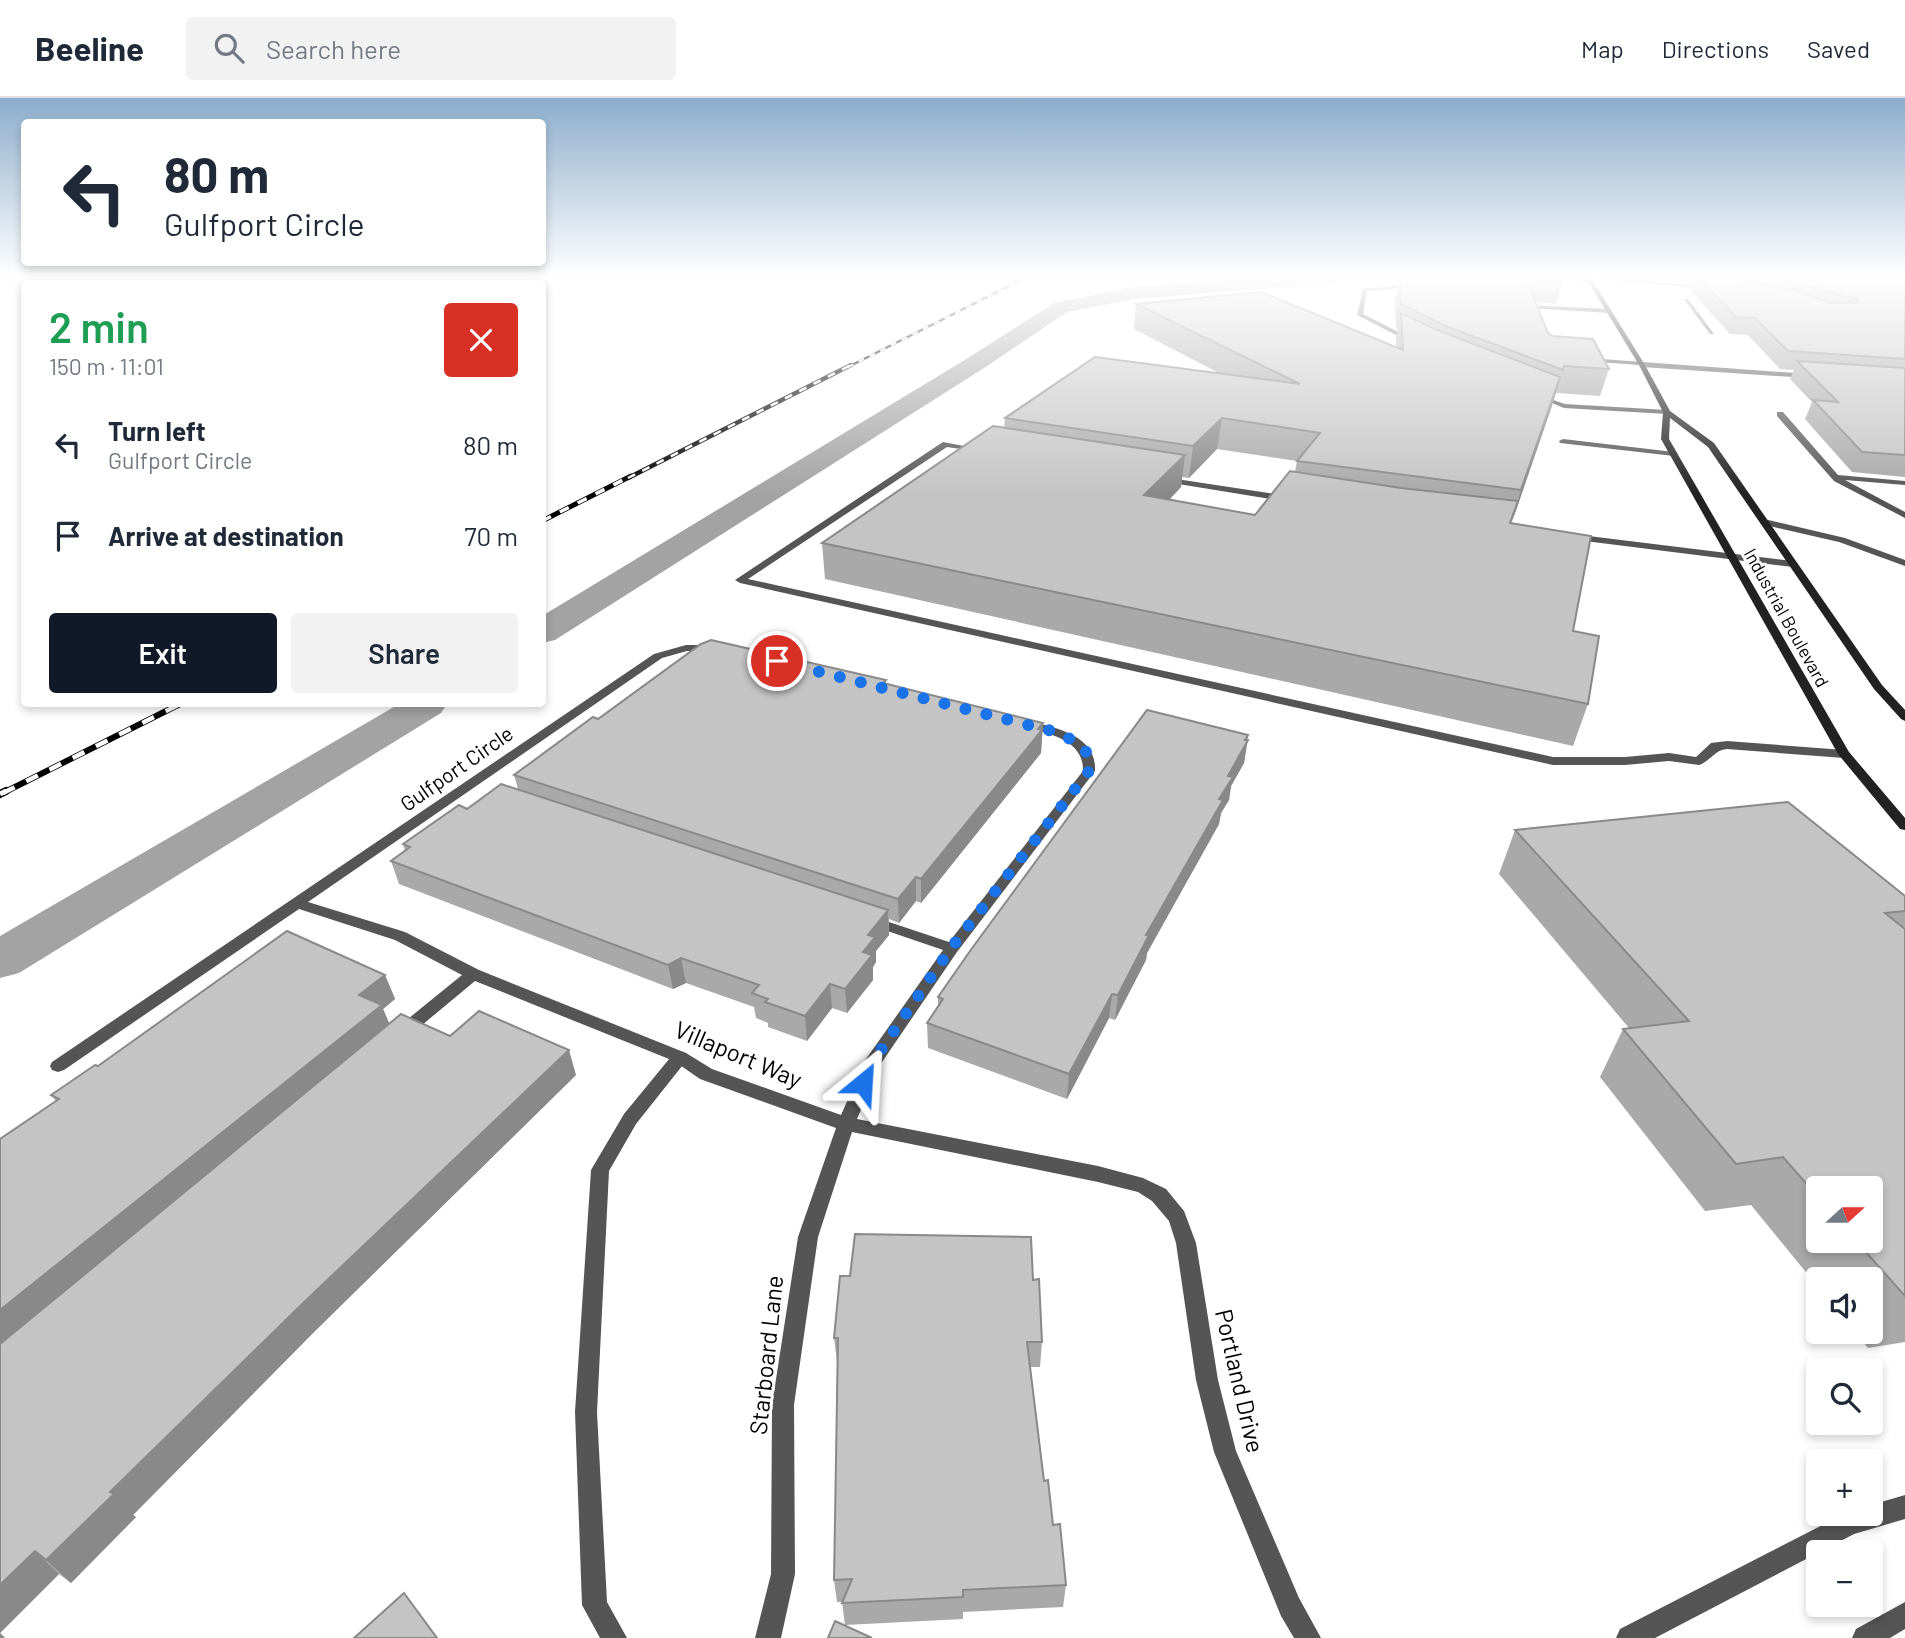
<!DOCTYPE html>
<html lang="en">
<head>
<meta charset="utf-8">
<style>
	:root { --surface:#fff; --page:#f2f2f3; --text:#1f2937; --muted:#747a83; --line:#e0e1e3; --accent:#111827 }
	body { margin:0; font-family:Barlow,sans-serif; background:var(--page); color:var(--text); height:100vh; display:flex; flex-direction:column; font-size:26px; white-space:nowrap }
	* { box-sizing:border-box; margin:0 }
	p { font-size:23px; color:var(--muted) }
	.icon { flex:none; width:38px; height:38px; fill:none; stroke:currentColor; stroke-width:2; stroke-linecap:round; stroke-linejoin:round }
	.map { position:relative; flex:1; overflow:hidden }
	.drawer { position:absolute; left:21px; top:182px; width:525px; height:427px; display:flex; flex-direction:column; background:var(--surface); border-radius:7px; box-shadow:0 4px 10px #0003 }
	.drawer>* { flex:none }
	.hud { position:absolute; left:21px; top:21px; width:525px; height:147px; border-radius:7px; box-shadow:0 4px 10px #0003; background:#fff; color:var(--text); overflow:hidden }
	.needle { width:46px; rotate:69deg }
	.fabs { position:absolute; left:1806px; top:1078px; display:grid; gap:14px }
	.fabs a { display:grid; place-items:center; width:77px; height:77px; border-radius:7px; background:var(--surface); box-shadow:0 4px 10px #0003; font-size:35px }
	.pin { position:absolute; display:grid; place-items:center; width:60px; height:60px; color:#fff; margin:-30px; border:4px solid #fff; border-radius:50%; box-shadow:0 2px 7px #0007 }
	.me { position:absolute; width:77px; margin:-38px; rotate:27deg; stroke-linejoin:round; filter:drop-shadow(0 0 5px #0008) }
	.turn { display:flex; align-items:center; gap:24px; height:147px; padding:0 28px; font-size:32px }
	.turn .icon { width:91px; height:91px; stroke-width:2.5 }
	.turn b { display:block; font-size:49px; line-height:60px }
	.round { display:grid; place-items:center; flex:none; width:74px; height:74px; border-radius:7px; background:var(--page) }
	.overview { display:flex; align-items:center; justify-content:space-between; height:119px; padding:0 28px }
	h1 { font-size:42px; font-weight:600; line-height:52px; color:#1e9e55 }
	.button { display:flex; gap:14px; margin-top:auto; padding:14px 28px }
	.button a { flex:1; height:80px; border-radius:7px; background:var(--accent); color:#fff; font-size:28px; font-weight:600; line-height:80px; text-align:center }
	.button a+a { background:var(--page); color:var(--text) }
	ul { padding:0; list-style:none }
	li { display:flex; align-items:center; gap:21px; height:91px; padding:0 28px }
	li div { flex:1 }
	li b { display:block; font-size:26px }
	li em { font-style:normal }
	header { display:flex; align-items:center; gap:42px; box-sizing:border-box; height:98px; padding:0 35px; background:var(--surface); border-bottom:2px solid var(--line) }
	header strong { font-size:33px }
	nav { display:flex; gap:38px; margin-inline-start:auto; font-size:24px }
	.search { width:490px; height:63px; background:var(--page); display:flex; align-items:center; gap:18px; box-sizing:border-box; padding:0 24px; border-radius:7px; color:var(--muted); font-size:26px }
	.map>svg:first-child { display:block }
</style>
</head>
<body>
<header>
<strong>Beeline</strong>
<div class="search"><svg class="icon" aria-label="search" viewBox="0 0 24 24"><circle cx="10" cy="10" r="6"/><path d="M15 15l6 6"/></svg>Search here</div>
<nav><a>Map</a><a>Directions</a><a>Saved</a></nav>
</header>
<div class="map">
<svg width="1905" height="1540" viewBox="0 0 1905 1540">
	<rect width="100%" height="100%" fill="#fff"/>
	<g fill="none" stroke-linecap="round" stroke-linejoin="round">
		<g fill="#a3a3a3" fill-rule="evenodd">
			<path d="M1257,180h83l-9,5 -197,16 -67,13 -83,56 -429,272 -13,3v-27l426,-258 86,-55 80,-16z"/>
			<path d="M399,606h48l-6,9 -422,260 -19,5v-42z"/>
		</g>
		<g fill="#555" fill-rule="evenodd">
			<path d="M1549,180l43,2 -3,2z"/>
			<path d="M1591,180h24l98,9 -3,2z"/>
			<path d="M1418,186l-2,3 -49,4 -4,23 53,27v2h-4l-55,-28 6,-26z"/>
			<path d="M1684,201h4l26,35h-4z"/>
			<path d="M1524,207l85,4 3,2 -3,2 -80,-5 2,4 -3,2 -3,-2z"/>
			<path d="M1588,260l220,16 3,2 -3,2 -166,-11 -3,-2 -53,-4z"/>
			<path d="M1533,295l32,11 102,6 4,2 -4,2 -103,-6 -31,-13z"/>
			<path d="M1777,314h6l55,63 67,6v4l-60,-5 60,32v6l-71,-37 -57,-65z"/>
			<path d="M1563,341l111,13 4,2 -4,2 -114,-13 -1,-2z"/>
			<path d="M943,344l42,8 -4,2 -34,-5 -199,132 805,178h72l44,-4 27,4 15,-14 16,-2 117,9 6,4 -6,4 -117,-9c-13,1 -16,12 -28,16l-30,-4 -44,4h-72l-813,-182 -5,-3z"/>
			<path d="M1163,379l126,19 4,3 -4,3 -129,-21 -1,-2z"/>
			<path d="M1764,421l81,19 60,22v6l-66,-24 -78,-18 -1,-2z"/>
			<path d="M1572,436l221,27 5,3 -5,3 -224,-28 -2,-2z"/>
			<path d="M680,953l6,2 2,4 -2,4 -50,63 -27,47 -12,241 10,190 20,36h-27l-18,-33 -7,-193 16,-242 33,-56 50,-61z"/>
		</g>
		<path fill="#555" fill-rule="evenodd" d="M686,547h28l5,3 -5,3h-27l-25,7 -354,244 97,30 74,38 207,83 26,16 129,46 25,-56 77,-109 -76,-26 -2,-3 2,-3h10l72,24 134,-171c1,-32 -36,-38 -61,-44l-2,-3 6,-4c28,8 71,14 69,51l-138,181 -77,113 -23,54 241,47 45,12 23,11 18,22 12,32 22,137 18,71 63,147 22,40h-27l-13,-22 -67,-164 -18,-72 -20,-137 -7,-22 -17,-20 -14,-9 -40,-10 -246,-50 -34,105 -24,168 1,169 -14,64h-26l16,-64 1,-169 26,-168 38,-109 -136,-49 -26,-18 -199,-80 -65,54h-12l-2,-4 2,-4 64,-52 -67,-35 -96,-31 -235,161 -6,2 -6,-2 -2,-4 2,-4 602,-408z"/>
		<g fill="#555" fill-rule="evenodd">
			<path d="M1905,1397v24l-51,15 -199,104h-39l4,-9 222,-114 29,-1v-9z"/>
			<path d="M1905,1504v27l-15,9h-38l4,-9z"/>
		</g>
		<path fill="#222" fill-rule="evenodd" d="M1586,180h5l54,87 25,46 44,32 168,242 23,25v11l-4,-2 -27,-30 -166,-242 -38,-29 -1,21 180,313 56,66v12l-5,-1 -62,-75 -177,-315 2,-27 -24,-47z"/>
		<g stroke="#000" stroke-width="2.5">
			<path id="rail-far4" d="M848,269l177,-89"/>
		</g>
		<g stroke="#000" stroke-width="4.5">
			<path id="rail-far3" d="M628,380l223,-113"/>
		</g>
		<g stroke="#000" stroke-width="5">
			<path id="rail-far2" d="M542,423l89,-45"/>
		</g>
		<g stroke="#000" stroke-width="6">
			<path id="rail-far1" d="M3,695l177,-89"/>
		</g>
		<g stroke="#000" stroke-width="8">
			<path id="rail" d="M0,696l6,-3"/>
		</g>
		<use href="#rail-far4" stroke="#fff" stroke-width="2" stroke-dasharray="6" stroke-linecap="butt"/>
		<use href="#rail-far3" stroke="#fff" stroke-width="2.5" stroke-dasharray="8" stroke-linecap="butt"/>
		<use href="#rail-far2" stroke="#fff" stroke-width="3.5" stroke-dasharray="10" stroke-linecap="butt"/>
		<use href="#rail-far1" stroke="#fff" stroke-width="4.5" stroke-dasharray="13" stroke-linecap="butt"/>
		<use href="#rail" stroke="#fff" stroke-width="5" stroke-dasharray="17" stroke-linecap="butt"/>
	</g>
	<g fill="#a9a9a9" fill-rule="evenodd">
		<path d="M1399,180h162l2,3 -7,23 -21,-2 13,31 61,36 -9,27 -44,-3 -45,130 62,108 15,73 -15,42 -748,-167 -3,-36 182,-115 1,-10 214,-45 -85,-44 2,-25 260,43v-9l2,-9 -2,-1 -1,-29zM1217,351l80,12 -2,11 -40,43 -86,-15 12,-13 1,-10 7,1z"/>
		<path d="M1680,180h225v199l-53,-5 -47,-53 7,-17 -22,-23 4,-9 -14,-1 -32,-34 -18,-1 -39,-43 4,-10 -14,-1z"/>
		<path d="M886,582v4l157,39 -2,30 -120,150 -5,-2 -17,22 -10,-4v16l-13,16v11l-3,5v13l-26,33 -15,-5 -25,33 -39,-14v-4l-12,-5 -2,-11 -68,-24 -13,6 -274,-105 -8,-23 14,-10 -2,-7 64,-35 51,-20 -4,-14 84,-56z"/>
		<path d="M1247,642h1l-4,23 -13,23 -2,14 -8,13 -2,11 -72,129 -1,7 -31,60 -6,-2 -42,81 -139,-51 -1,-25 11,-16v-10z"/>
		<path d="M1515,732l390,66v446l-37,6 -13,-16h16v-53h-53v8l-67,-82 -46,6 -105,-134 23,-48 6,-1 -130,-154zM1818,1090l53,53h-53z"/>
		<path d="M385,877l10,24 -12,10 6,14 61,13 126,39 -262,257 -181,183 3,2 -65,66 -12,-9 -59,59 5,5h-5v-499l56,-38 -5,-6 47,-29z"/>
		<path d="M850,1178l183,4 9,62 -2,25h-10l14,114 22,104 -3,22 -100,5v7l-118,6 -3,-23h-5l-3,-22 3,-218 -3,-24z"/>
	</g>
	<g fill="#898989">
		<path d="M1532,181l-6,22 1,-19z"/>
		<path d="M1560,279l-8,29 -41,119 10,-35z"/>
		<path d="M1222,320l-5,31 -28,29 4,-32z"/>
		<path d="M1185,357l-4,32 -40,43 3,-35z"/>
		<path d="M1043,625l-2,30 -120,150v-24z"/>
		<path d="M1248,637l-4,28 -13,23 -2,14 -8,13 -2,11 -72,129 -1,7 -31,60 3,-25 28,-60 73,-136 9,-23z"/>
		<path d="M916,779v24l-17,22 -1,-24z"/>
		<path d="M888,812l1,25 -13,16v11l-3,5v13l-26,33 -2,-24 18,-37 5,-17z"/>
		<path d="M681,860l5,25 -13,6 -5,-24z"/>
		<path d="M385,877l10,24 -12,10 9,21 -392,323v-43l359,-315z"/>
		<path d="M830,886l2,24 -25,33 -2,-25z"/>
		<path d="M1112,896l-3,24 -42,81 2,-25z"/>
		<path d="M569,952l7,25 -262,257 -181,183 3,2 -65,66 -25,-23 64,-68 189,-185z"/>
		<path d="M35,1453l24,23 -59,59 5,5h-5v-53z"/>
	</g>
	<g fill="#c4c4c4" stroke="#898989" stroke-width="2">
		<path d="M1400,180h161l2,3 -31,-2 -5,3 21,51 5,3 40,3 16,30 -45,-3 -1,4 -120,-45 -42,-21z"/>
		<path d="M1699,180h22l24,2 51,11 36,12h24l2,-4 -85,-21h132v81l-117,-8 -33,-33 -19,-1z"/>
		<path d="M1261,194l142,58 -2,-37 36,17 123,47 -39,113 -224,-29 23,-28 -98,-15 -29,28 -188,-28 90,-61 205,27 -164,-80z"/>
		<path d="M1797,263l108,7v87l-43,-3 -49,-52 25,2z"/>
		<path d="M993,328l192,29 -41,40 111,20 35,-44 111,17 117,13 -8,22 81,13 -18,95 26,5 -11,68 -766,-161z"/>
		<path d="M711,542l175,40 -3,3 160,40 -5,6 4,1 -121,149 -5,-2 -18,22 -384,-124 79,-58 5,2 103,-75z"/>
		<path d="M1147,612l101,25 -3,5h3l-20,36 5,1 -14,22 4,1 -77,135h3l-31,60 -6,-1 -43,80 -142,-51 16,-24 -5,-2 32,-46z"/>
		<path d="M501,686l387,126 -20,25 7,2 -12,15 9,3 -27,34 -15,-5 -25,32 -40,-14 3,-3 -16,-6 7,-8 -78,-27 -13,7 -277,-104 19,-14 -7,-3 56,-39 8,4z"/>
		<path d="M1788,704l117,94v15l-20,2 20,16v367l-49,-55h15v-53h-53v9l-35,-40 -47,7 -113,-135 66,-8 -174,-191z"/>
		<path d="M287,833l98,44 -26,20 23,10 -382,305v-171l59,-40 -8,-4 44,-30 3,1z"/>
		<path d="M479,913l90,39 -270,257 -189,185 4,2 -68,66 -11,-9 -35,34v-241l401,-330 49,22z"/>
		<path d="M855,1136l176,3 2,43 6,-1 3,63h-15l17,139 4,-1 5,45 7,-1 6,61 -103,5v7l-121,6 10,-24 -18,1 4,-242h-4l6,-62h10z"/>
		<path d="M404,1495l33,45h-83z"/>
		<path d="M835,1523l37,17h-44z"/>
	</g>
	<linearGradient id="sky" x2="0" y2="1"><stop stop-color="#8cadcc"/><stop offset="0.45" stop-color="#fff"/><stop offset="1" stop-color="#fff" stop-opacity="0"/></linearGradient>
	<rect width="1905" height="396" fill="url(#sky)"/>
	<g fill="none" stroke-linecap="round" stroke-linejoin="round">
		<path stroke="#1a73e8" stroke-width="12" stroke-dasharray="0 21.6" d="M777,563l275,70c17,7 43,16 37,40l-138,177 -79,115 -9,20"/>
	</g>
	<g text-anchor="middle" stroke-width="6" stroke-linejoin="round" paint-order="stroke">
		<g font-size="18" fill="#000" stroke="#fff">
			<text transform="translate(1786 520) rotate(61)" y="6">Industrial Boulevard</text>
		</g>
		<g font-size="21" fill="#000" stroke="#fff">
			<text transform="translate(457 671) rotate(-35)" y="7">Gulfport Circle</text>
		</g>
		<g font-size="24" fill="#000" stroke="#fff">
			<text transform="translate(738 957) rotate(23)" y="8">Villaport Way</text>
			<text transform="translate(767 1257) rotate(-84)" y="8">Starboard Lane</text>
			<text transform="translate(1239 1283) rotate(77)" y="8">Portland Drive</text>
		</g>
	</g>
</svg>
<div class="fabs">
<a><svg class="needle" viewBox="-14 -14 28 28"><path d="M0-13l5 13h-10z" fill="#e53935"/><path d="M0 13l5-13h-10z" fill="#747a83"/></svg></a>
<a><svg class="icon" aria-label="sound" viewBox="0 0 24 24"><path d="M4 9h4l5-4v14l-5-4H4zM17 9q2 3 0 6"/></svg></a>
<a><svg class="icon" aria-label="search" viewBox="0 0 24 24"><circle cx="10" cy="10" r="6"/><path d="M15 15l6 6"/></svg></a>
<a>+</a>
<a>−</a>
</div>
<div class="pin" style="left:777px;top:563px;background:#d93025"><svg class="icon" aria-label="arrive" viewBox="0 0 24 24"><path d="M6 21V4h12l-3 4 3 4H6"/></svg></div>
<svg class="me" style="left:863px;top:985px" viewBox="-20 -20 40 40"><path d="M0-17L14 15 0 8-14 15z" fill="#1a73e8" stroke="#fff" stroke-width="4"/></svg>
<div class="hud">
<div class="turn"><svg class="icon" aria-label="left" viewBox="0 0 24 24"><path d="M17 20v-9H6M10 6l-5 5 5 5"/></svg><div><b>80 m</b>Gulfport Circle</div></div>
</div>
<section class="drawer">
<div class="overview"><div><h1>2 min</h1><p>150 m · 11:01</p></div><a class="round" style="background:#d93025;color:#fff"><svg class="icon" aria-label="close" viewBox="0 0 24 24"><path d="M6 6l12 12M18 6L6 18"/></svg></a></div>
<ul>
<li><svg class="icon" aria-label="left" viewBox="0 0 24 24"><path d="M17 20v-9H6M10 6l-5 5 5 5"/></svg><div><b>Turn left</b><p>Gulfport Circle</p></div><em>80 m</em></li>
<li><svg class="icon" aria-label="arrive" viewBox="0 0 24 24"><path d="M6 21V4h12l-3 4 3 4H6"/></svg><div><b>Arrive at destination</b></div><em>70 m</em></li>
</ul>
<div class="button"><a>Exit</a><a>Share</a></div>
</section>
</div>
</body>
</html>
